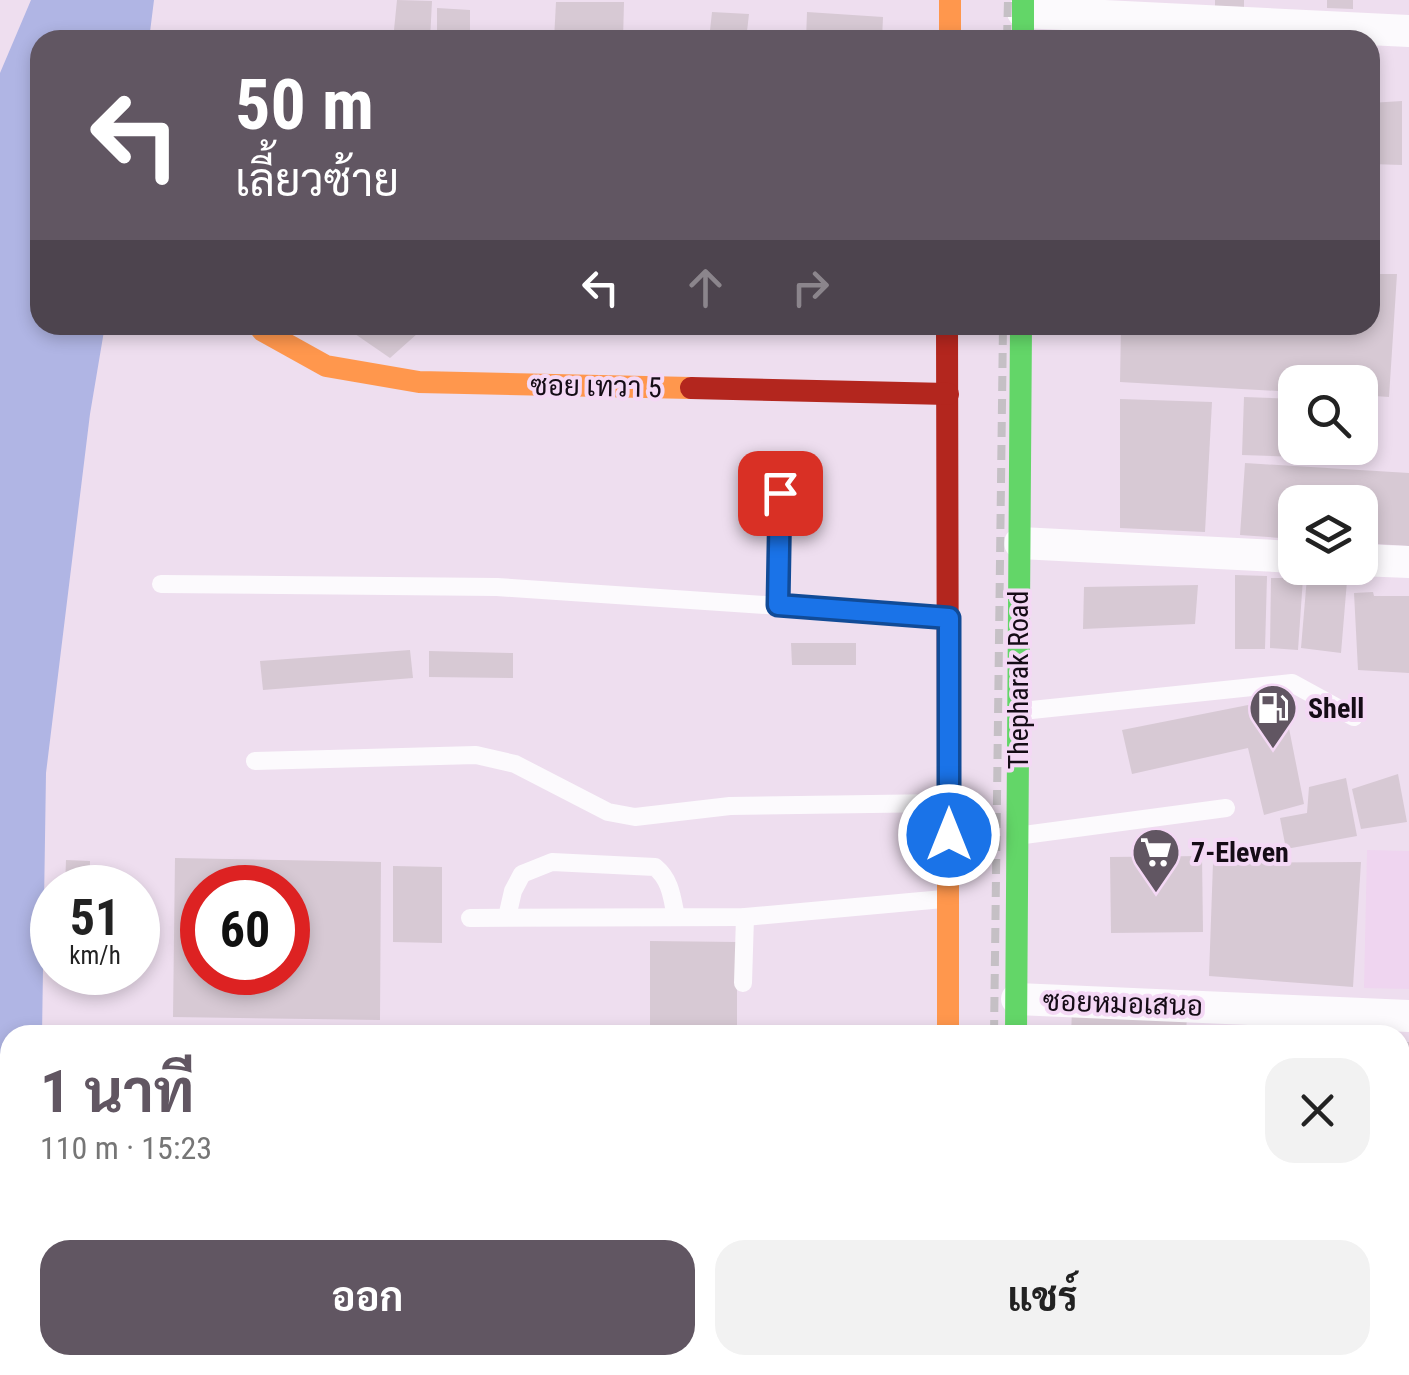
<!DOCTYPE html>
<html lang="th">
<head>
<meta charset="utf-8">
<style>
	:root { --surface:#fff; --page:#f2f2f2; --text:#222; --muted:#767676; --accent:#615662 }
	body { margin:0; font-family:"Roboto Condensed",Sarabun,sans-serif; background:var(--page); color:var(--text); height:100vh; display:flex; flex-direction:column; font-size:38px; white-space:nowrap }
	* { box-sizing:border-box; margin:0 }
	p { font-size:32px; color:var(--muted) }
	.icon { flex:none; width:55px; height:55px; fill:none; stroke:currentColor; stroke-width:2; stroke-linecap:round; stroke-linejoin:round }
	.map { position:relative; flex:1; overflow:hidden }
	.sheet { position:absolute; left:0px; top:1025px; width:1410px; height:350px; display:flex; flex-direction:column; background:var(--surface); border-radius:30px 30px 0 0; box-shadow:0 5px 15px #0003 }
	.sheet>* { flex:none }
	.guide { position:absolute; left:30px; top:30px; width:1350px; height:305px; border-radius:30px; box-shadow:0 5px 15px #0003; background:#615662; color:#fff; overflow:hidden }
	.controls { position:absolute; left:1278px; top:365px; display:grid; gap:20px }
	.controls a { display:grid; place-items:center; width:100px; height:100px; border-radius:20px; background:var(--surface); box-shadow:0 5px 15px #0003; font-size:50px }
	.speed { position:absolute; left:30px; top:865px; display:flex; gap:20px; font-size:50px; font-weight:700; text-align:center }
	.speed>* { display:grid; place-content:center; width:130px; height:130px; border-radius:50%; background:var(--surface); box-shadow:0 5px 15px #0003; line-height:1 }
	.speed small { font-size:25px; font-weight:400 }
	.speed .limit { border:15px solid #d22; background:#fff; color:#111 }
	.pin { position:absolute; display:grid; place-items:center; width:85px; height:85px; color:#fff; margin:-42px; border-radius:20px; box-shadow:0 5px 15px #0006 }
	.me { position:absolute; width:110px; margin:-55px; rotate:0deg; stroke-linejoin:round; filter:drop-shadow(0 0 8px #0008) }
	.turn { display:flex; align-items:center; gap:35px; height:210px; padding:0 40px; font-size:45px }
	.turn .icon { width:130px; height:130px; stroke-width:2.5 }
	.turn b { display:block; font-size:70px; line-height:85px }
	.lanes { display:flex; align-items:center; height:95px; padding:0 40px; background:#0003; justify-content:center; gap:50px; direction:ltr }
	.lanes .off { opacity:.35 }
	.round { display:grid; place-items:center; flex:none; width:105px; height:105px; border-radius:30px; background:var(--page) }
	.headline { display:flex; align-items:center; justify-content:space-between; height:170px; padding:0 40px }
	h1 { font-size:60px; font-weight:700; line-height:75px; color:var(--accent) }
	.cta { display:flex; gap:20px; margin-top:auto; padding:20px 40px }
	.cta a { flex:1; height:115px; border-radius:30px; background:var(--accent); color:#fff; font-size:40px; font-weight:700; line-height:115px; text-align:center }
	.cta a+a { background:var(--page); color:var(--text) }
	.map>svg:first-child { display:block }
</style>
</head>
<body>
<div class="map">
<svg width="1409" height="1375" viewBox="0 0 1409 1375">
	<rect width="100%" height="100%" fill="#eedeef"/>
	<g fill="#efd5f0">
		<path d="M1367,850l42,1v138l-45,-1z"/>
		<path d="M1400,1137h9v238h-331v-10h322z"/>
	</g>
	<path fill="#b0b5e4" d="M31,0h123l-5,40h-109v285h65l-15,89 -44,359 -4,262h-32v330h28l-1,10h-37v-1302z"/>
	<g fill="#d7c9d4" fill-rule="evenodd">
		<path d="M397,0l35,1 -2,39h-37z"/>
		<path d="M1215,0h29v7l-29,-1z"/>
		<path d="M1327,0h26v9l-26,-1z"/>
		<path d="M556,2h68l-1,38h-69z"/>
		<path d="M437,8l33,2v30h-33z"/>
		<path d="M712,12l37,2 -3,26h-37z"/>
		<path d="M807,12l76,5 -1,23h-76z"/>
		<path d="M510,31l32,2v7h-34z"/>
		<path d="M1402,101v64l-32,-1v-61z"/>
		<path d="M1370,274h27l-8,123 -29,-2v-13h-65v10l-175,-10 1,-57h249z"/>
		<path d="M342,325h85l-37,33z"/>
		<path d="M1244,397l51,2 2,58 -55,-2z"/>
		<path d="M1120,399l92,3 -7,130 -85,-4z"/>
		<path d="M1245,463l164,10v73l-49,-3v-41h-65v37l-55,-4z"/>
		<path d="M1235,575l32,1 -2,73h-30z"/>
		<path d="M1307,577l40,4 -6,72 -40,-5z"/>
		<path d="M1271,578h32l-5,72 -28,-2z"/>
		<path d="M1198,585l-3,39 -112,5 1,-42z"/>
		<path d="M1373,592l1,4h35v77l-51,-3 -4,-77z"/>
		<path d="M791,643h65v22h-64z"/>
		<path d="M410,650l3,28 -150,12 -3,-29z"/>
		<path d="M429,651l84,2v25l-84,-1z"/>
		<path d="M1283,698l21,106 -40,11 -16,-67 -116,26 -10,-44z"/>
		<path d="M1398,774l9,48 -46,7 -9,-40z"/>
		<path d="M1346,778l11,58 -71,13 -6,-31 27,-5 2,-26z"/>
		<path d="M1202,856l1,76 -92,1 -1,-76z"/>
		<path d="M175,858l206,4 -1,158 -207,-3zM202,888h86v84h-86z"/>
		<path d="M66,860l24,1 -1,27h-24z"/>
		<path d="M1361,862l-8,125 -144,-11 4,-113z"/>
		<path d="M393,866l49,1v76l-49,-1z"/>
		<path d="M650,941l87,1v88l-87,-1z"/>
		<path d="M1072,1010l115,6 -1,19h-115z"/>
		<path d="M1196,1025l95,4v6h-95z"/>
		<rect x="1400" y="1042" width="9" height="80"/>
		<path d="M1409,1175v200h-76l4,-10h63v-167z"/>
	</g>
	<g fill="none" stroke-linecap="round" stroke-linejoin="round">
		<g stroke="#fcfafd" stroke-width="18">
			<path d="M161,584l336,3 447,30"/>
			<path d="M777,605l3,-112"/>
			<path d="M1022,711l270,-28 62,34"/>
			<path d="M255,761l221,-6 39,9 93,48 27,5 95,-11 213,-3"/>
			<path d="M1024,835l202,-27"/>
			<path d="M507,917l6,-26 9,-17 30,-12 103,5c16,13 17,31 21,50"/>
			<path d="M470,918l275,-1 198,-18"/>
			<path d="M743,983l2,-66"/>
			<path d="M1142,1365l38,10"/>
			<path d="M1299,1375l4,-10"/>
		</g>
		<g stroke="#fcfafd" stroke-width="32">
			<path d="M1023,12l386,19"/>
			<path d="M1020,543l275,14"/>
			<path d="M1360,560l49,2"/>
			<path d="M1017,999l392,17"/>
		</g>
		<g stroke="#63d668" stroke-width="22">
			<path d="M1023,0v40"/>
			<path d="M1016,1035l5,-710"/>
			<path d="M942,1365v10"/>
		</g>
		<g stroke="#ff974d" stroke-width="22">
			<path d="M950,0v40"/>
			<path d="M258,325l5,6 63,35 93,16 272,6"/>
			<path d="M948,779v256"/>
		</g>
		<g stroke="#b3261e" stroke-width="22">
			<path d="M947,325l1,454"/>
			<path d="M691,388l257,6"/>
			<path d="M1014,1365v10"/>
		</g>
		<g stroke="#c5c0c5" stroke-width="8" stroke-dasharray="15 8" stroke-linecap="butt">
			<path d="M1007,40l1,-40"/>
			<path d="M994,1035l9,-710"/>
			<path d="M989,1375v-10"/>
		</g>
	</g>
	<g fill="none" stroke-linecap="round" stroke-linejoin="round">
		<g stroke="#114b97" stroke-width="25">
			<path id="route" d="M780,493l-2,112 171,13v217"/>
		</g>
		<use href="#route" stroke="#1a73e8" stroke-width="18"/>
	</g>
	<defs>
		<g id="fuel-pin" transform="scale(2.5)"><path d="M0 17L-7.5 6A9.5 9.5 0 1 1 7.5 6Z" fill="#615662" stroke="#f4d8f5"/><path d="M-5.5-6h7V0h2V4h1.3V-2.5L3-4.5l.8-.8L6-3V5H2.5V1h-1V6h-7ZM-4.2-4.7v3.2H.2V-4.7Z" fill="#fff"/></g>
		<g id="supermarket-pin" transform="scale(2.5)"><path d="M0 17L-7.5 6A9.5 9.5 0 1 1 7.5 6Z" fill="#615662" stroke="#f4d8f5"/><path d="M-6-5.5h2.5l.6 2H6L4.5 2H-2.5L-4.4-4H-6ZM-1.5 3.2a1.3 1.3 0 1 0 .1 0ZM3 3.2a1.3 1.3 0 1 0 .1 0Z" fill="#fff"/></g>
	</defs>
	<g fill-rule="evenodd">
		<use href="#fuel-pin" x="1273" y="708"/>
		<use href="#supermarket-pin" x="1156" y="852"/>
	</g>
	<g text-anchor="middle" stroke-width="8" stroke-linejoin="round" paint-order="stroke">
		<g font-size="28" fill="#150c16" stroke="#f4d8f5">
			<text transform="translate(596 386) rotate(1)" y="10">ซอย เทวา 5</text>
			<text transform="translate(1018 680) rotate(-90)" y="10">Thepharak Road</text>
			<text transform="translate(1123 1003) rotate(2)" y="10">ซอยหมอเสนอ</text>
		</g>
		<g font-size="28" font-weight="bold" fill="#150c16" stroke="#f4d8f5" text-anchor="start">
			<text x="1308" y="718">Shell</text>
			<text x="1191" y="862">7-Eleven</text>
		</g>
	</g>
</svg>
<div class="controls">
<a><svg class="icon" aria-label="search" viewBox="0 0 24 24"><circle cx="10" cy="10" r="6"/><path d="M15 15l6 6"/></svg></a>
<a><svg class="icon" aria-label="layers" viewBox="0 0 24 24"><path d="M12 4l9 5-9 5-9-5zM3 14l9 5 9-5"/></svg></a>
</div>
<div class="speed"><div>51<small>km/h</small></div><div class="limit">60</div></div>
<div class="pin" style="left:780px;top:493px;background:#d93025"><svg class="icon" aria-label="arrive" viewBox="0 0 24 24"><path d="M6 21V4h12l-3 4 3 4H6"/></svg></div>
<svg class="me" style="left:949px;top:835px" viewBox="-20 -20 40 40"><circle r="17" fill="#1a73e8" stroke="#fff" stroke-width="3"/><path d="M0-11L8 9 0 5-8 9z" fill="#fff"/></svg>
<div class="guide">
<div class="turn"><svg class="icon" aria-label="left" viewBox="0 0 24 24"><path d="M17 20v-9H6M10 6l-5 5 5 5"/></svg><div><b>50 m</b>เลี้ยวซ้าย</div></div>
<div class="lanes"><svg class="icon" aria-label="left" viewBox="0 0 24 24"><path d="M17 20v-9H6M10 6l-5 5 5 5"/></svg><svg class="icon off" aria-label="ahead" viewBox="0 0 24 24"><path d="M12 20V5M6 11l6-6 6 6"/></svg><svg class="icon off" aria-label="right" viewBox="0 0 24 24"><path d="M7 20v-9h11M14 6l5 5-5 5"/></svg></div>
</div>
<section class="sheet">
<div class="headline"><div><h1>1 นาที</h1><p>110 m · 15:23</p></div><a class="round"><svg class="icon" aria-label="close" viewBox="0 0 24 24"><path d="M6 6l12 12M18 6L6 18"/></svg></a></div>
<div class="cta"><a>ออก</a><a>แชร์</a></div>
</section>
</div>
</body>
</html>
